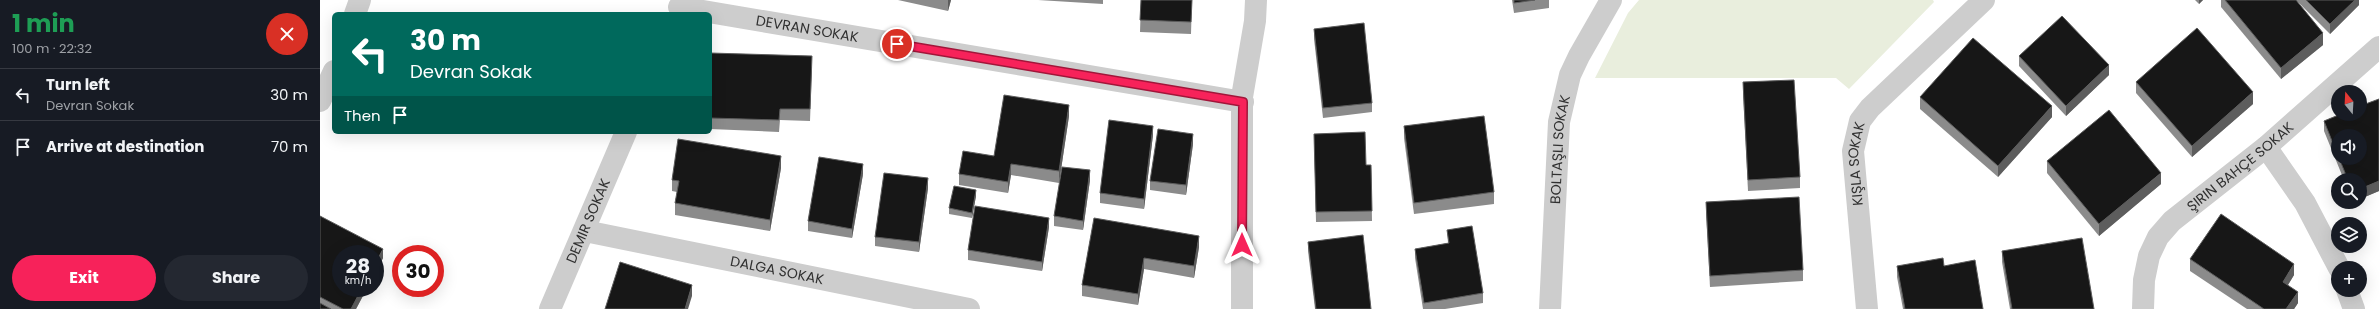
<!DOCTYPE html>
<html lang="en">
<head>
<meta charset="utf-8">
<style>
	:root { --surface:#171b24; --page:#242831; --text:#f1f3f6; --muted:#9ea1a6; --line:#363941; --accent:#f7225a }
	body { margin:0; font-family:Poppins,sans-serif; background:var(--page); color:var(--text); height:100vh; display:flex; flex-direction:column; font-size:15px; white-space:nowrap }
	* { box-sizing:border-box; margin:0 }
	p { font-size:13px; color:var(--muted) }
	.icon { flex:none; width:22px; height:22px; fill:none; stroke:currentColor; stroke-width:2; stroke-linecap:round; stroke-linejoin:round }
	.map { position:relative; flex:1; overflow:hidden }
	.panel { display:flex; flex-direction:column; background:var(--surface); width:320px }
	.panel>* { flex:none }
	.hud { position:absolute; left:12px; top:12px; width:380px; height:122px; border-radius:6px; box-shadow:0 4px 16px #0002; background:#00695c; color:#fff; overflow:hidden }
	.needle { width:26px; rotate:342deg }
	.fabs { position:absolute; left:2011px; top:85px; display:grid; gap:8px }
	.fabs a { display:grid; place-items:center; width:36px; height:36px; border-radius:50%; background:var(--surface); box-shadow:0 4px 16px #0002; font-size:20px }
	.speed { position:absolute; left:12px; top:245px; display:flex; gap:8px; font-size:20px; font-weight:700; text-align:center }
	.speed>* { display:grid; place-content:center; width:52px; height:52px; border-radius:50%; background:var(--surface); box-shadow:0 4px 16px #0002; line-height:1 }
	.speed small { font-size:10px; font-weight:400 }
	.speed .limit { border:6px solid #d22; background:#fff; color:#111 }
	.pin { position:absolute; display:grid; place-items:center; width:34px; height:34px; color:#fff; margin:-17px; border:2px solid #fff; border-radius:50%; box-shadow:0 1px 4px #0007 }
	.me { position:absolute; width:44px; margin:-22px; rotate:0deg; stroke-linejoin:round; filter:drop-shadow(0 0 3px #0008) }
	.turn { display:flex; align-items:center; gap:14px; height:84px; padding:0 12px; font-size:18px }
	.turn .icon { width:52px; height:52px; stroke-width:2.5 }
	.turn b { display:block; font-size:28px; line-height:34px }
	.then { display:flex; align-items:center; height:38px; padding:0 12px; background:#0003; gap:8px; font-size:15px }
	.round { display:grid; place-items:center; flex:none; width:42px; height:42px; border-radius:21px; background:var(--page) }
	.head { display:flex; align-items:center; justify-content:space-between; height:68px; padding:0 12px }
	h1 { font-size:24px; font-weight:700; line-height:30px; color:#1e9e55 }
	.cta { display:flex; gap:8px; margin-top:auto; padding:8px 12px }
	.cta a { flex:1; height:46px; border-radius:24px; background:var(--accent); color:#fff; font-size:16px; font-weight:700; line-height:46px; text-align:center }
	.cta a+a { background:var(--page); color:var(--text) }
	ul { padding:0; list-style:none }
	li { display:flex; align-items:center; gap:12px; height:52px; padding:0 12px; border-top:1px solid var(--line) }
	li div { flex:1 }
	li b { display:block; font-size:15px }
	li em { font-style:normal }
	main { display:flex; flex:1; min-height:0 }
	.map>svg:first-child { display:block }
</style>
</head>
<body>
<main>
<section class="panel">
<div class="head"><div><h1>1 min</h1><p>100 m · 22:32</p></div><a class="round" style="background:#d93025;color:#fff"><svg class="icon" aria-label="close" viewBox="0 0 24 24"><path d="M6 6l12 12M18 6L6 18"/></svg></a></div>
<ul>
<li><svg class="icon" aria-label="left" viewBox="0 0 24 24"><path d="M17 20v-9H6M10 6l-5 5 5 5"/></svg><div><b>Turn left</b><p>Devran Sokak</p></div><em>30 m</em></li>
<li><svg class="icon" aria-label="arrive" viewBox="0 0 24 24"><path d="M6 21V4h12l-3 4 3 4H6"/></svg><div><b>Arrive at destination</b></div><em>70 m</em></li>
</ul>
<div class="cta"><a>Exit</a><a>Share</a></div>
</section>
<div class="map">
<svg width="2059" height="309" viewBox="0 0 2059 309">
	<rect width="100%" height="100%" fill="#fff"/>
	<path fill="#e9eedd" d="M1319,0h294l1,2 -85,87 -13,-11h-241l33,-65z"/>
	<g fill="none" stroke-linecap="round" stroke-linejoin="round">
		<g stroke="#cdcdcd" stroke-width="22">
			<path id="s1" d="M359,7l564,95"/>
			<path d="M35,14l5,-14"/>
			<path d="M0,101l14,-30"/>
			<path d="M1946,147l39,56 34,65"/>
			<path id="s2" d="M265,231l384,78"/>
			<path d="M2027,290l7,19"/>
			<path id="s3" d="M230,309l76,-177"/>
			<path d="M922,309v-212l13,-76 1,-21"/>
			<path id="s4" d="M1230,309l9,-187 11,-47 9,-19 32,-56"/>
			<path id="s5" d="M1547,309l-14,-158 7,-30 10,-13 114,-108"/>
			<path id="s6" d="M1823,309l1,-29 5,-24 9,-19 14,-16 94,-74 113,-100"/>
		</g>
	</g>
	<g fill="#8b8b8b" fill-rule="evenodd">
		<path d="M578,0h53l-3,11z"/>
		<path d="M718,0h65v4z"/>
		<path d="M821,0h51l-1,34 -51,-2z"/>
		<path d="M1192,0h37v8l-35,5z"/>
		<path d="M1875,0h8l-4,4z"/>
		<path d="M1901,0h75l27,45 -42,34 -60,-72z"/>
		<path d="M1976,0h63v5l-29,29z"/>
		<path d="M994,29l58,74v9l-49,6 -9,-79z"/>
		<path d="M390,53l102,14 -2,54 -30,-1 -1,12 -69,-3z"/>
		<path d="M1699,56l90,19 -43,41 -47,-50z"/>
		<path d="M1423,82l57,95v11l-52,3 -5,-97z"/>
		<path d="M1816,82l117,22 -61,53 -56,-64z"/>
		<path d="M1600,97l132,20 -54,60 -78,-68z"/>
		<path d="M2059,99v92l-19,8v-19h-16l-20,-49v-10l17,-7h19v-8zM2018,136h22v22h-22z"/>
		<path d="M749,116l-10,67 -48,-8 -3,18 -49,-8v-11z"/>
		<path d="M1084,126l90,66v12l-80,10 -10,-76z"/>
		<path d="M994,134l52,31h5l1,56 -56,1z"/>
		<path d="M833,135l-9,74 -44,-6v-10z"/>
		<path d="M873,144l-7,51 -36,-5v-9z"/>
		<path d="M1727,161l114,23 -62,52 -52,-63z"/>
		<path d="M461,168l-11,63 -95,-16v-12l2,-11 -5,-1v-11z"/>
		<path d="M543,174l-11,64 -44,-7v-10z"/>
		<path d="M770,180l-7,50 -29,-4v-10z"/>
		<path d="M608,188l-9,64 -44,-6v-9z"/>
		<path d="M656,196l-4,22 -23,-4v-6z"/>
		<path d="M1386,202l97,68v11l-93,6 -4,-74z"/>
		<path d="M0,216l63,42 -27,51h-36z"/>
		<path d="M774,218l105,29 -5,31 -50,-9 -6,36 -56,-9v-11z"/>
		<path d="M729,227l-7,44 -74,-11v-10z"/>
		<path d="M1127,230l36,63v10l-38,6h-22l-8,-51v-9l33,-6z"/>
		<path d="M988,242l63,67h-56l-7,-58z"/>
		<path d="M1682,251l92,58h-84l-8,-47z"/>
		<path d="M1870,259l104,16 -6,10 10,18 -4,6h-47l-57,-38z"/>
		<path d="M1577,266h47l39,43h-80l-6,-32z"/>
	</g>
	<g fill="#5d5d5d">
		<path d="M628,0h3l-3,11z"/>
		<path d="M1879,0h4l-4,4z"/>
		<path d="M2035,0h4v5l-29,29v-10z"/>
		<path d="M2003,33v12l-42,34v-11z"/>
		<path d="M1789,65v10l-43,41v-10z"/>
		<path d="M1933,92v12l-61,53v-11z"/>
		<path d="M749,105v11l-10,67v-12z"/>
		<path d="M1732,106v11l-54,60v-11z"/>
		<path d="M833,126v9l-9,74v-10z"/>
		<path d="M873,134v10l-7,51v-10z"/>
		<path d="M461,156v12l-11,63v-11z"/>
		<path d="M543,164v10l-11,64v-9z"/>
		<path d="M691,164v11l-3,18v-11z"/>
		<path d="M770,170v10l-7,50v-9z"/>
		<path d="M1841,173v11l-62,52v-12z"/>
		<path d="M608,178v10l-9,64v-10z"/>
		<path d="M2059,181v10l-19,8v-10z"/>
		<path d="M656,190v6l-4,22v-5z"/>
		<path d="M729,218v9l-7,44v-9z"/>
		<path d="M879,236v11l-5,31v-12z"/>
		<path d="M63,249v9l-8,16v-10z"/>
		<path d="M824,258v11l-6,36v-11z"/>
		<path d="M1974,264v11l-11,18v-11z"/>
		<path d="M372,285v11l-4,13h-3z"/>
		<path d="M42,288h5l-11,21h-5z"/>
		<path d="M1978,292v11l-4,6h-8z"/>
	</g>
	<g fill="#171717" stroke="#5d5d5d">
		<path d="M821,0h51l-1,22 -51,-2z"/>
		<path d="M1194,0h21l-21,3z"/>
		<path d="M1905,0h71l27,33 -42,35z"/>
		<path d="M1986,0h49l-25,24z"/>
		<path d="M1742,16l47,49 -43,41 -47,-50z"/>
		<path d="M1044,23l8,80 -49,5 -9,-79z"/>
		<path d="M1877,28l56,64 -61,54 -56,-64z"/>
		<path d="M1653,38l79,68 -54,60 -78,-69z"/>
		<path d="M390,53l102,3 -2,53h-30l-1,11 -69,-2z"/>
		<path d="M1474,80l6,97 -52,3 -5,-98z"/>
		<path d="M684,95l65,10 -10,66 -48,-7 -3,18 -49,-8 4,-23 31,5z"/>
		<path d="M2059,99v82l-19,8v-9h-12l-9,-22h21v-22h-22v20l-14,-35 17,-7h19v-8z"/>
		<path d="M1789,110l52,63 -62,51 -52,-63z"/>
		<path d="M1164,116l10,76 -80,11 -10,-77z"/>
		<path d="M789,120l44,6 -9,73 -44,-6z"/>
		<path d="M838,129l35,5 -7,51 -36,-4z"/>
		<path d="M1045,132l1,33h5l1,46 -56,1 -2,-78z"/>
		<path d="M358,139l103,17 -11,64 -95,-17 4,-22 -7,-1z"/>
		<path d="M499,157l44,7 -11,65 -44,-8z"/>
		<path d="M742,167l28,3 -7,51 -29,-5z"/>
		<path d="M564,173l44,5 -9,64 -44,-5z"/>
		<path d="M634,186l22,4 -4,23 -23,-5z"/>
		<path d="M1479,197l4,73 -93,6 -4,-74z"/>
		<path d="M655,206l74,12 -7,44 -74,-12z"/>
		<path d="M1901,214l73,50 -11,18 15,10 -12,17h-22l-74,-50z"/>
		<path d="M0,216l63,33 -8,15v-10h-34v34h21l-11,21h-8l-23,-12z"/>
		<path d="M774,218l105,18 -5,30 -50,-8 -6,36 -56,-9z"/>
		<path d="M1152,226l11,67 -59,10 -9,-54 34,-6 -2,-13z"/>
		<path d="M1043,235l8,74h-55l-8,-67z"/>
		<path d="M1762,238l12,71h-82l-10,-58z"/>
		<path d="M1623,258l1,8 31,-6 8,49h-78l-8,-43z"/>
		<path d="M300,262l72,23 -7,24h-80z"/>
		<path d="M0,303l11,6h-11z"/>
	</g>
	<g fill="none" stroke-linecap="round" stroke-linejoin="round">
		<g stroke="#a1163a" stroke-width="10">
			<path id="route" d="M577,44l346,58 -1,143"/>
		</g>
		<use href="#route" stroke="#f7225a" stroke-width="7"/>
	</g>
	<g text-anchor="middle" stroke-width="4" stroke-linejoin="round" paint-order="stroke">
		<g font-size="14" fill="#303030" stroke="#fff">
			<text dy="5" stroke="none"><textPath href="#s1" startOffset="130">DEVRAN SOKAK</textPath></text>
			<text dy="5" stroke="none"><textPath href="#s4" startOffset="160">BOLTAŞLI SOKAK</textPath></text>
			<text dy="5" stroke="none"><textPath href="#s5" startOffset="146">KIŞLA SOKAK</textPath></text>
			<text dy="5" stroke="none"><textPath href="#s6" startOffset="183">ŞIRIN BAHÇE SOKAK</textPath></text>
			<text dy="5" stroke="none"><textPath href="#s3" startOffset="96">DEMIR SOKAK</textPath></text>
			<text dy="5" stroke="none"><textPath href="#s2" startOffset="196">DALGA SOKAK</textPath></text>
		</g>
	</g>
</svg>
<div class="fabs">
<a><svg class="needle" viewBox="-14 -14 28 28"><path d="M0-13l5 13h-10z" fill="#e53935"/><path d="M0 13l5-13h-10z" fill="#9ea1a6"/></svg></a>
<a><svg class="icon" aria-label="sound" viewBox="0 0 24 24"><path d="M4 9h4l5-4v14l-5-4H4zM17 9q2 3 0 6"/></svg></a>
<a><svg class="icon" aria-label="search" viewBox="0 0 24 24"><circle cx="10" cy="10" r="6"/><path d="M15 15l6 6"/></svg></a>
<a><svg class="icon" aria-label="layers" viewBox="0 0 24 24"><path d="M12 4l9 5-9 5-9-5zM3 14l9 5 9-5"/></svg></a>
<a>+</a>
</div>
<div class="speed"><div>28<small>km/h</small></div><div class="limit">30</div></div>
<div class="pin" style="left:577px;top:44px;background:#d93025"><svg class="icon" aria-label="arrive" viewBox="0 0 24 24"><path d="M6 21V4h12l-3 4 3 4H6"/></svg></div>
<svg class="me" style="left:922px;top:245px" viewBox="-20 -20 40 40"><path d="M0-17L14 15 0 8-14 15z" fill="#f7225a" stroke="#fff" stroke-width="4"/></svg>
<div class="hud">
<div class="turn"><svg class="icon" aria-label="left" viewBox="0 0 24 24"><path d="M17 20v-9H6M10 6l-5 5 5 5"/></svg><div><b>30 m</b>Devran Sokak</div></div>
<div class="then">Then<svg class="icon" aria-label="arrive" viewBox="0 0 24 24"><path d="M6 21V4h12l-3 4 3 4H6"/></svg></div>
</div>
</div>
</main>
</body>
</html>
